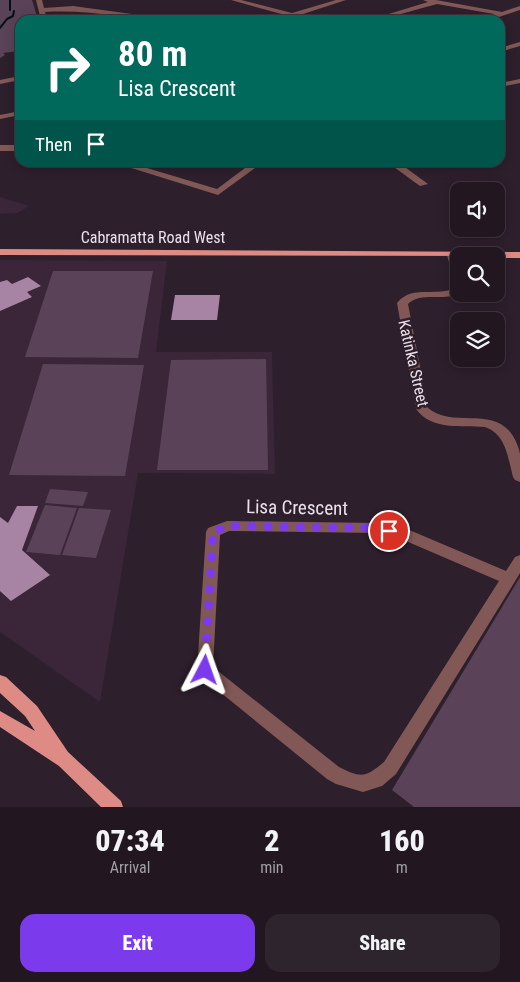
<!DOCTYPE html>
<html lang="en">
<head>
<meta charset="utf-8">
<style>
	:root { --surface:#221721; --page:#2e242e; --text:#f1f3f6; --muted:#a29fa5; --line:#3f363f; --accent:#7c3aed }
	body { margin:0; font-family:"Roboto Condensed",sans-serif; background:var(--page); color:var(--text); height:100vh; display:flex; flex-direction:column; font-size:19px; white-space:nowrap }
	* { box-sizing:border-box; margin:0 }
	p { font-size:16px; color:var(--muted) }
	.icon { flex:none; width:28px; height:28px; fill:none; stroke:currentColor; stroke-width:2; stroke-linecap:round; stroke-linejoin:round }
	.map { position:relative; height:807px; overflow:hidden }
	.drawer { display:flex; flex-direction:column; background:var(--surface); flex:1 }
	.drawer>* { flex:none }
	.top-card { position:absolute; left:15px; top:15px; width:490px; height:152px; border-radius:15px; box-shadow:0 2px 12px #0003,0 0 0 1px var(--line); background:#00695c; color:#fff; overflow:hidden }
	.buttons { position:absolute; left:450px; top:182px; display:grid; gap:10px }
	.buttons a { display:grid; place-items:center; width:55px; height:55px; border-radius:10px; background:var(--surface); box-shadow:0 2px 12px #0003,0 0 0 1px var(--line); font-size:25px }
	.pin { position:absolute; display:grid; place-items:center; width:42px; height:42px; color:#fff; margin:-21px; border:2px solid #fff; border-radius:50%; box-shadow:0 1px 5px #0007 }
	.me { position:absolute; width:55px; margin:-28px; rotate:4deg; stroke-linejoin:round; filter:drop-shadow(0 0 4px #0008) }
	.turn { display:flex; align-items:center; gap:18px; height:105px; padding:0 20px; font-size:22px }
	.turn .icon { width:65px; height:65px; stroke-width:2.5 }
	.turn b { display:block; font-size:35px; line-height:42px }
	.then { display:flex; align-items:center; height:48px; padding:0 20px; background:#0003; gap:10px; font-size:19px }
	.eta { display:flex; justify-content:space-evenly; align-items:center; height:85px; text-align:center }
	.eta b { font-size:30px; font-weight:800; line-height:35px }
	.cta { display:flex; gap:10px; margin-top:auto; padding:10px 20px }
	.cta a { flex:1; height:58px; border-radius:15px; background:var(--accent); color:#fff; font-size:20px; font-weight:800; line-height:58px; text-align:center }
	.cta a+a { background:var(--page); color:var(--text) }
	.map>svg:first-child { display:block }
</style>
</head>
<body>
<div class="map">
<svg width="520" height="807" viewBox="0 0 520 807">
	<rect width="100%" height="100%" fill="#2d1f2c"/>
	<g fill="#3a2638">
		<path d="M0,197l29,9 -11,7 -18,1z"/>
		<path d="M0,260l167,1 -11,91h116l3,122 -137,-1 -38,229 -100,-70z"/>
	</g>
	<g fill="#5a4358">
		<path d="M0,0h32l6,20h-18v31l-17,2 2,2 -5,3z"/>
		<path d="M53,271h100l-15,87 -113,-1z"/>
		<path d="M266,359l2,111h-111l14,-110z"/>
		<path d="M43,364l101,1 -19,111 -116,-1z"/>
		<path d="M50,489l38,3 -5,14 -38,-3z"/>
		<path d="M45,505l32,3 -17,47 -34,-3z"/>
		<path d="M79,508l32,2 -15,48 -34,-3z"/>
		<path d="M520,577v230h-106l-22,-17z"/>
	</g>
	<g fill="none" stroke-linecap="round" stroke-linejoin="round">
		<g stroke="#021115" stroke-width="2">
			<path d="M10,0v10"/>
			<path d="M0,28l7,-9 6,-3 1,-5"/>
		</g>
	</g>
	<g fill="#a784a4">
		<path d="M28,277l13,9 -14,6 5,5 -32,14v-29l7,-2 5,4z"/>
		<path d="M175,295h45l-3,25h-46z"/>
		<path d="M17,506h21l-16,44 28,25 -39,26 -11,-10v-74l8,6z"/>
	</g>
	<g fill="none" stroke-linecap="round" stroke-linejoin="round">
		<g fill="#815855" fill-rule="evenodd">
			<path d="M36,0h6l2,8 29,-2 103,14c-44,0 -87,-11 -131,-8l2,8h-6z"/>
			<path d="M231,0h10l51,13 44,-13h10l-46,15 17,5 -24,-3 -12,3h-10l14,-5z"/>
			<path d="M423,0h13l66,12 18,-6v4l-30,10h-10l14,-6 -57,-10 -58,16h-10l59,-18z"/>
			<path d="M520,42v4l-20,6v-4z"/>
			<path d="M20,76v4l-20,4v-4z"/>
			<path d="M520,79v4l-20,4v-4z"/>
			<path d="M20,111v4l-20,4v-4z"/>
			<rect x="0" y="145" width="20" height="6"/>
			<path d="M112,162h15l90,27 36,-27h10l-45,33z"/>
			<path d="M387,162h11l30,22 -8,2z"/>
			<path d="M452,252l4,1 3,8v22l-5,-3 -7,-25z"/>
			<path d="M459,285v8c-16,9 -38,-2 -51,11l20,104c25,21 66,-3 85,28 3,5 6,12 7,18 0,9 0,19 0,28l-5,-2 -2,-3c-5,-19 -7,-43 -28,-50 -24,-2 -53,4 -69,-18l-19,-106c12,-16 30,-9 48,-12 5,0 8,-5 14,-6z"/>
			<path d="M227,521l150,2 30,6 99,42 9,-14 5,-2v18l-6,10 -118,191 -14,12 -19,6 -27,-8 -9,-5 -128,-104 -2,-5 9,-138 2,-4zM229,531l148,2 22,5 100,43 -115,181c-19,16 -23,16 -45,5l-126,-100 7,-132z"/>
		</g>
		<g fill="#de8a85" fill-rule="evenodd">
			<path d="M0,249l520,3v6h-24v-2l-496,-1z"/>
			<path d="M0,675l6,2 31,29 31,46 53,49 2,6h-22l-42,-41 -59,-39v-16l35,20 -10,-15 -25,-23z"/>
		</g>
	</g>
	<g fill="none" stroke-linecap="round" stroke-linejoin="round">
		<path stroke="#7c3aed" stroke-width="9" stroke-dasharray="0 16.2" d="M205,670l8,-138 15,-6 149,2 12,3"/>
	</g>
	<g text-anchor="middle" stroke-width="5" stroke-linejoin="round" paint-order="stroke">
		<g font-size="16" fill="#ebe1ea" stroke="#2d1f2c">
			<text x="153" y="243">Cabramatta Road West</text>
			<text transform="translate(414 363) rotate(77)" y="6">Katinka Street</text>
		</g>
		<g font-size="19" fill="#ebe1ea" stroke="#2d1f2c">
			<text transform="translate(297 507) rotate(1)" y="7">Lisa Crescent</text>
		</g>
	</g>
</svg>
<div class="buttons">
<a><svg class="icon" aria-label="sound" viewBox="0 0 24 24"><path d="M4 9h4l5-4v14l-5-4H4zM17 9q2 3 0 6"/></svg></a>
<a><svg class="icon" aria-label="search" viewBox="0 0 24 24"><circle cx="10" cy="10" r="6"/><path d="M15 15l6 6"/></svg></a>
<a><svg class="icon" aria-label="layers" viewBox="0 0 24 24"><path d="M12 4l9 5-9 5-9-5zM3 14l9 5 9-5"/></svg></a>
</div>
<div class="pin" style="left:389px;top:531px;background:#d93025"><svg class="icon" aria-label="arrive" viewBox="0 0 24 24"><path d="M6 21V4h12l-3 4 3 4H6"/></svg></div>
<svg class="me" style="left:205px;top:670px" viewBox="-20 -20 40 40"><path d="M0-17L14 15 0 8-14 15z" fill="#7c3aed" stroke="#fff" stroke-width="4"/></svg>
<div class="top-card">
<div class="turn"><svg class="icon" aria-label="right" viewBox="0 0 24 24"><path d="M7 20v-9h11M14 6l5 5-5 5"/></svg><div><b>80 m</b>Lisa Crescent</div></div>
<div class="then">Then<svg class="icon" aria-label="arrive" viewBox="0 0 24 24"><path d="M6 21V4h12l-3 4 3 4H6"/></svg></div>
</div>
</div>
<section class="drawer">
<div class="eta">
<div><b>07:34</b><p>Arrival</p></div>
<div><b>2</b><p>min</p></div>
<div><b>160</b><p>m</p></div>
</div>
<div class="cta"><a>Exit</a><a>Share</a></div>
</section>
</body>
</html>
